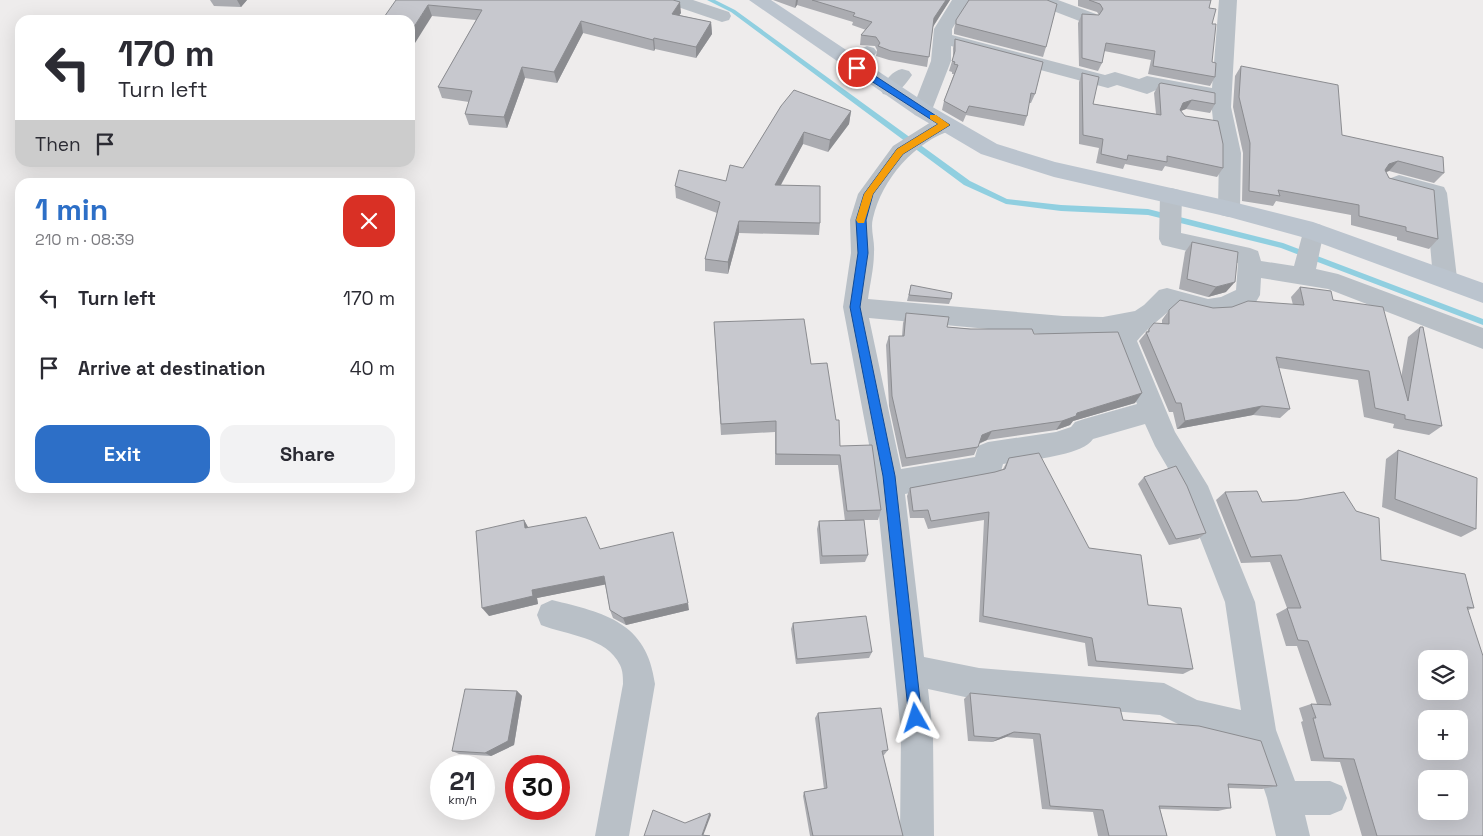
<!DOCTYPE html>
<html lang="en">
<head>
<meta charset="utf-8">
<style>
	:root { --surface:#fff; --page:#f2f2f3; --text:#2b2b33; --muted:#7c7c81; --accent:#2d6fc7 }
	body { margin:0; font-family:"Space Grotesk",sans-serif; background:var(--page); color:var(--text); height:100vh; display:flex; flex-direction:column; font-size:19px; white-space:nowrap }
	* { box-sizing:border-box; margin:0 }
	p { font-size:16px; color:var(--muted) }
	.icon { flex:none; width:28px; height:28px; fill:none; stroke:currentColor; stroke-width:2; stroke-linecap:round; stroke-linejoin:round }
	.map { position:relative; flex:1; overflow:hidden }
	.drawer { position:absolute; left:15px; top:178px; width:400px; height:315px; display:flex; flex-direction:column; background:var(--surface); border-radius:15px; box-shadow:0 5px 20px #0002 }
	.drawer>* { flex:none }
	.hud { position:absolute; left:15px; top:15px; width:400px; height:152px; border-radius:15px; box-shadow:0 5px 20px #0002; background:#fff; color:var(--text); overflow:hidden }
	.fabs { position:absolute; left:1418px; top:650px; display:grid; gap:10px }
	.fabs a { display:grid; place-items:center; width:50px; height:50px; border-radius:10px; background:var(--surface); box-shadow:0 5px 20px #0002; font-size:25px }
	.speed { position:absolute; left:430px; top:755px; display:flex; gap:10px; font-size:25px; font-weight:700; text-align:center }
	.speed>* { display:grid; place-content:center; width:65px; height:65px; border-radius:50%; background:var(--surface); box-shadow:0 5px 20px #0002; line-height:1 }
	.speed small { font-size:12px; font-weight:400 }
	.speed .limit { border:8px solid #d22; background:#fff; color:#111 }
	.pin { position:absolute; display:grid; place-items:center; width:42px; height:42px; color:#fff; margin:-21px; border:2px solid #fff; border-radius:50%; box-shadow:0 1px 5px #0007 }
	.me { position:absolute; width:55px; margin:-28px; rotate:354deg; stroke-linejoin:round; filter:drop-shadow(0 0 4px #0008) }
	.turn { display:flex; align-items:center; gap:18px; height:105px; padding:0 20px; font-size:22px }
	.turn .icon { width:65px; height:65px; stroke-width:2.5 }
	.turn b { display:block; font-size:35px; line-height:42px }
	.then { display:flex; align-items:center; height:48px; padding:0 20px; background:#0003; gap:10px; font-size:19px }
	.round { display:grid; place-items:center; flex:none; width:52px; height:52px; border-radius:15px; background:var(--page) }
	.overview { display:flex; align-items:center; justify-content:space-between; height:85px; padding:0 20px }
	h1 { font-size:30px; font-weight:700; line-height:38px; color:var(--accent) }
	.action { display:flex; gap:10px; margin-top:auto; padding:10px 20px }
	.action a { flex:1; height:58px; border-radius:15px; background:var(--accent); color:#fff; font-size:20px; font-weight:700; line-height:58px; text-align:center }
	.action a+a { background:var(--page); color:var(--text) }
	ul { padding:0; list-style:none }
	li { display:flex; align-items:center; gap:15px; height:70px; padding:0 20px }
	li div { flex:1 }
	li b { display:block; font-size:19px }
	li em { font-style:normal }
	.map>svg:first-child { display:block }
</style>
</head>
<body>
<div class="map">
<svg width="1483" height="836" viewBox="0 0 1483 836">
	<rect width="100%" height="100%" fill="#eeecec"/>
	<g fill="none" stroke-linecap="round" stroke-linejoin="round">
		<path fill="#90cfe0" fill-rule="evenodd" d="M707,0h8l20,10 235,171 37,18 54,6 87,4 135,34 200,76v6l-202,-77 -133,-33 -87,-4 -55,-7 -42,-19 -233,-173z"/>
		<g fill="#b9c0c7" fill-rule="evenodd">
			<path d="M666,0h27l36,12 2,4 -2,4 -7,2 -53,-18z"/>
			<path d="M952,0h18l-18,29v6l153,40 10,-3 24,7 8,-3 65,12 7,-88h18l-6,107 10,46 -1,56 -3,6 -8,2 -8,-2 -3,-6 1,-56 -5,-23 -3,-29 -55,-11 -9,4 -30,-9 -9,3 -157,-42v15l-19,49 -3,5 -7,2 -7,-2 -3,-5 19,-49 3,-32z"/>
			<path d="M1032,0h26l38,14 2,4 -2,4h-14l-47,-18z"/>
			<path d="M867,46l7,2 3,4c-7,10 -24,17 -36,14l-3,-4 3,-4z"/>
			<path d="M902,69l7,2 3,4c-8,11 -15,22 -29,19l-3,-5c6,-9 12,-18 22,-20z"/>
			<path d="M946,118l7,2 3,5 -3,5c-38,11 -71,49 -80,88 -3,11 2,23 1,34 0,16 -4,32 -6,47l195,17 40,1 32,-6 9,-6 15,-15 8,-2 41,11 13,-2 15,-7 2,-27 -76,-18 -3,-6 1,-43 3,-6 8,-2 8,2 3,6 -1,37 69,15 8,3 3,10 33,5 11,-41 8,-2 8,2 3,6 -8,38 22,5 145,54v21l-155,-60 -67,-11 -1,17 -4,7c-36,17 -46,18 -84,6 -12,12 -24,19 -35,33l38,91 33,54 47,116 21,128 19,51h35l12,5 5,12 -5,12 -12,5h-25l5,21h-34l-9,-38 -18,-54 -57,-13 -32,-16 -181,-15 -51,-11 5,45 1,102h-34l1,-102 -26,-258 -32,-169 8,-54 -1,-33 8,-26 35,-48 38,-24zM869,318l194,18 40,1 11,-3 -2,5 25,65 -53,15 -9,3 -4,5 -15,5 -68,10 -10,4 -3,11 -74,12zM1145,424l10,22 27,46 43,110 16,108 -44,-10 -33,-17 -185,-15 -55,-11 -19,-163 85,-16 10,-3 3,-11c21,-4 78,-7 90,-25z"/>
			<path d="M1399,175l45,12 3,6 10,85 -4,6 -8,3 -8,-3 -4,-6 -7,-80 -35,-10 -3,-5 3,-5z"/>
			<path d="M552,600c53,13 95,22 103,84l-26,152h-34l28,-152c0,-6 0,-13 -3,-19 -13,-28 -54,-30 -79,-40l-4,-10 4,-10z"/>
		</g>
		<path fill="#bbc4ce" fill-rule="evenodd" d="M749,0h22l158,105 68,39 58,18 174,39 84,21 170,61v20l-174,-64 -80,-22 -175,-40 -73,-23 -66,-39z"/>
	</g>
	<g fill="#abacb1">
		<path d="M210,0h37l-6,7 -27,-1z"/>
		<path d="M396,0l285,13 -2,2 32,7 1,12 -16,24 -41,-9 -1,2 -71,-18 -26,50 -32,-5 -18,50 -38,-3 -4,-11 4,-12 -27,-4 -4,-11 38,-67 -44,-4z"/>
		<path d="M773,0h177l-17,27 -6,40 -38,-7 -13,-4 1,-6 -2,-4 -15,-1 1,-10 5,-5 -14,-5 1,-3 -56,-17 -2,3z"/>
		<path d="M1078,0h133l-2,8 3,16v38l3,15 -5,9 -62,-12 3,-14 -47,-9 -2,12 -4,8 -19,-5 -1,-43 4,-9 17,1 -2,-3 -19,-6z"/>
		<path d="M956,20l90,27 -3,10 -89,-23v-4z"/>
		<path d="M955,39l80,55 -4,9h-2l-2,13 -3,10 -58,-11 -3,7 -21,-12 2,-9 10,-27h-2v-2l-3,-1 4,-13v-10z"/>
		<path d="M1241,66l101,69 102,38 -10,10 -45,-12 -3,1 3,6 49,61 -9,10 -32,-9v-3l-46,-12v-10l-75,-14 -3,5 -31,-5 1,-48 -10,-46 2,-31z"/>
		<path d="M1082,73l11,31 63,10 -2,-21 5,-9 56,20 -5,9 -24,-4 -5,2 42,57 -6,9 -52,-11 -3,5 -37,-7 -2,5 -27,-6 3,-15 -20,-4v-62z"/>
		<path d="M781,106l70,5 -2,13 -21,28 -25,-8 -22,41 39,38 -1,12 -80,-2 -11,41 -23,-3v-12l12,-46 -41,-15 -1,-12 51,-5 17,-13z"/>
		<path d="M1192,242l34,50 -18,5 -29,-8 6,-37z"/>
		<path d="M911,285l40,14 -2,5 -42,-3z"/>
		<path d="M1300,287l33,13 68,78 7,-41 12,-10 22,99 -13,9 -36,-7 1,-4 -30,-7 -6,-37 -79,-12 11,41 -10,9 -27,-3 -76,14 -4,-17h-4l-30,-71 10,-12 13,-5v-4l7,-10 124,-5 -2,-8z"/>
		<path d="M906,313l41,14 87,7 101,69 -62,18 -3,4 -14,5 -69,10 -8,4 -5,11 -72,12 -13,-61 -3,-61 3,-9h13l1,-13z"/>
		<path d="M714,322l97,42 29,82 41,64 -3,10h-16l6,35 -3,7 -45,2 -3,-35 2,-8h26l-7,-56h-63v-33l-54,3z"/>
		<path d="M1398,450l78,79 -15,8 -79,-30 4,-48z"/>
		<path d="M1009,458l80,90 59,57 45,64 -10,5 -95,-8 -3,-23 -106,-21 5,-102 -56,9 -4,-11h-14l-3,-22 3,-8 85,-16 8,-3z"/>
		<path d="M1144,477l62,56 -8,6 -29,6 -31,-61z"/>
		<path d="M1225,492l37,10 119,58 93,48 -6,2 15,226h-121l-22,-74 -29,-1 -10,-39 2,-1 -4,-13 12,-4h6l-20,-58h-11l-10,-32 11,-6 -17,-46 -29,1 -25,-63z"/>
		<path d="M524,520l4,7 72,22 89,61 -63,15 -13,-7 -3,-8 -5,-26 -68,14 1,6 -49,12z"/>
		<path d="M793,623l79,29 -3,6 -73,6 -5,-35z"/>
		<path d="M517,691l5,5 -8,49 -23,11 -32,-2 -7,-3z"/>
		<path d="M970,693l153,27 154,66 -15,3 -34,-1 3,20 -13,3 -58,-2 7,27h-69l-5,-24 -51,-3 -9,-70 -27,-2 -14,5 -24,-1 -4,-42z"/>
		<path d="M818,713l70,37 -4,5h-1l20,81h-93l-7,-40 1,-4 20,-3 -9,-71z"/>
	</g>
	<g fill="#8b8c90">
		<path d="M237,0h10l-6,7z"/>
		<path d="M796,0h2l-1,5 -2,3z"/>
		<path d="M946,0h4l-18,28 2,-10z"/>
		<path d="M680,2l1,11 -9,12v-11z"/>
		<path d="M428,5l4,11 -22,35v-18z"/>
		<path d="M581,21l2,12 -26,50 -3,-11z"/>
		<path d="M711,22l1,12 -16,24v-11z"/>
		<path d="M654,38l1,11 -1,2 -1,-11z"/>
		<path d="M522,67l3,11 -18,50 -3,-11z"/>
		<path d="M1192,100l-6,9 -8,3 5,-9z"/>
		<path d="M851,111l-2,13 -21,28 2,-12z"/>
		<path d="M804,132l-1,12 -29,53 1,-12z"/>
		<path d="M1398,161l-9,10 -9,3 9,-10z"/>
		<path d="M739,221v12l-11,41v-12z"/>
		<path d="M1235,282l-9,10 -18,5 8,-10z"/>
		<path d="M1142,393l-7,10 -62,18 -3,4 -14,5 6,-9 15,-8z"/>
		<path d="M1262,406l-9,9 -76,14 8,-8z"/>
		<path d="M992,431l-5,9 -10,4 5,-9z"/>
		<path d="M524,520l5,9 -4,-1z"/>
		<path d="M604,576l4,8 -71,14 1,6 -49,12 -7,-8 50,-18z"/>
		<path d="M688,603l1,7 -63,15 -3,-7z"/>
		<path d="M517,691l5,5 -8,49 -23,11 -6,-3z"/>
		<path d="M1014,732l-8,5 -14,5 7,-4z"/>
		<path d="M710,813l1,2 -8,21 -1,-1z"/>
	</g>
	<g fill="#c7c8ce" stroke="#8b8c90" fill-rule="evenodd">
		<path d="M396,0h277l7,2 -8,12 39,8 -15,25 -42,-9 -1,2 -72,-19 -27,51 -32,-5 -18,50 -39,-3 7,-23 -34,-4 44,-77 -54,-5 -18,28v-13h-28z"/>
		<path d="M812,0h134l-12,18 -5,39 -38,-6 -13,-5 2,-3 -4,-6 -15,-2 11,-13 -19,-6 2,-3z"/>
		<path d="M969,0h78l10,4 -11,43 -90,-23v-4z"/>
		<path d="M1089,0h122l-2,8 7,1 -4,15h4l-4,38 4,1 -1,14 -62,-11 2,-15 -49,-8 -4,20 -20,-5v-44l17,1 4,-6 -3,-5z"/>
		<path d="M955,39l88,23 -8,32 -4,-1 -4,23 -58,-10 -3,7 -22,-12 14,-36 -4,-1 1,-2 -3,-1 3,-10z"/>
		<path d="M1241,66l97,19 4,50 101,22 1,16 -46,-12 -9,3 -4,6 4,8 45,12 4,49 -32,-8v-4l-47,-11v-11l-81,-15 2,6 -31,-5 1,-48 -11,-46z"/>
		<path d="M1082,73l17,4 -6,27 68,11 -2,-31 2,-1 54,10v11l-23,-4 -9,3 -3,7 5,6 33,5 5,23v24l-56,-12v6l-39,-7 -1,5 -26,-6 2,-15 -20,-4z"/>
		<path d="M794,90l57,21 -21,29 -26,-8 -29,53 45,1v37l-81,-2 -11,41 -23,-3 15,-57 -45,-16 4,-16 47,11 4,-16 13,3 38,-62z"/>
		<path d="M1192,242l46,10 -3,30 -19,5 -29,-8z"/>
		<path d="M911,285l41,8 -1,6 -42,-4z"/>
		<path d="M1300,287l31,4 2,9 50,7 25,94 12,-74h3l19,99 -37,-7v-4l-30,-7 -6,-37 -93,-14 14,52 -28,-3 -77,15 -4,-18h-5l-30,-71h3v-3l5,-6 15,1v-14l11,-10 33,8 19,-1 16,-6 56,4z"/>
		<path d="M906,313l43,4 -2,10 23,2h62l2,5 84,-2 24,61 -65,20 -1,3 -14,5 -70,10 -10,4 -4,12 -72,11 -14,-62 -3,-60h15z"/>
		<path d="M804,319l7,45 16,-1 9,57h3l1,26 32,-1 9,65 -34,1 -7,-56 -64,-1v-33l-55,3 -7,-102z"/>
		<path d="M1398,450l79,28 -1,51 -81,-30z"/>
		<path d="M1039,453l50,95 52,7 7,50 33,3 12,61 -97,-8 -4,-23 -109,-22 6,-104 -58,9 -3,-11 -15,1 -3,-23 85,-16 10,-3 4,-11z"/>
		<path d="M1176,466l11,20 19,47 -30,6 -32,-62z"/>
		<path d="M1257,491l5,11 36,-2 46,-8 12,19 23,7 2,42 84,14 9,34 -7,-1 16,49v180h-106l-23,-77 -30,-1 -11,-40h3l-5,-14 20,1 -23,-64 -10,-1 -11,-32h14l-20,-53 -30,2 -26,-65zM1426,659h33v32h-33zM1426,719h33v32h-33zM1426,779h33v32h-33z"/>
		<path d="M586,517l14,32 73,-17 15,71 -65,15 -13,-8 -6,-34 -72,14 1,6 -51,12 -6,-77 48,-11 1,8z"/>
		<path d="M864,520l4,35 -46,1 -3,-35z"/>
		<path d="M866,616l6,36 -75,7 -4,-36z"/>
		<path d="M465,689l52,2 -9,50 -23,12 -33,-2z"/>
		<path d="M970,693l150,15 3,12 76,6 62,15 16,45 -49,-2 3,24 -72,-2 8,30h-58l-6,-26 -53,-4 -10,-72 -26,-2 -15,6 -25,-2z"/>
		<path d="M881,708l7,42 -6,1 21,85h-90l-9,-44 23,-4 -9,-75z"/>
		<path d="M653,810l32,13 25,-10 -8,22 8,1h-66z"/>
	</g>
	<path fill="#1a73e8" stroke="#114b97" d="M854,66h6l90,59 -47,29 -30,40 -7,26 2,33 -8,54 35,169 27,242 -2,5 -4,2 -5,-2 -2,-5 -26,-242 -33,-169 8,-54 -2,-33 8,-26 33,-45 41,-25 -84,-54z"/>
	<path fill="#f59e0b" d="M930,115h6l14,10 -47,29 -30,40 -9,29h-6l-2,-3 8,-26 33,-45 41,-25 -8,-5z"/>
</svg>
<div class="fabs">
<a><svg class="icon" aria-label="layers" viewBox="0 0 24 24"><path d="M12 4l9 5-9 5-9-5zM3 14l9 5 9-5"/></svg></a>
<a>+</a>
<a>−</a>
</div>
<div class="speed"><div>21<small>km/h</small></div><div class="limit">30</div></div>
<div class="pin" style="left:857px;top:68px;background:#d93025"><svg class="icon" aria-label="arrive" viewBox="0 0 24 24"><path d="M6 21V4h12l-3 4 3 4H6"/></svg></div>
<svg class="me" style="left:916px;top:718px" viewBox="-20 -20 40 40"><path d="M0-17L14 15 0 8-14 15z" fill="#1a73e8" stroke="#fff" stroke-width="4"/></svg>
<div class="hud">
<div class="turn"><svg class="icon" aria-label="left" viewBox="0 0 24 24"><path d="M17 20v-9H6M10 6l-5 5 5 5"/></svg><div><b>170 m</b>Turn left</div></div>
<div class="then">Then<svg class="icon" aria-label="arrive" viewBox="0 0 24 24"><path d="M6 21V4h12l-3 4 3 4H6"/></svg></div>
</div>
<section class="drawer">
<div class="overview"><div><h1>1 min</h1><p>210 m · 08:39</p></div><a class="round" style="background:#d93025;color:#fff"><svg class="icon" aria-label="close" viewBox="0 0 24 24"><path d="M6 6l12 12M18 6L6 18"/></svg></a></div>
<ul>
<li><svg class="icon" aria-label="left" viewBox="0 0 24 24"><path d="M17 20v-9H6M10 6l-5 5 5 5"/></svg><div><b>Turn left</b></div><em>170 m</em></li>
<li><svg class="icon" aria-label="arrive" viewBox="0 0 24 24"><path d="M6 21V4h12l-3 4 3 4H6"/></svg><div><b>Arrive at destination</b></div><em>40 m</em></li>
</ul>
<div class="action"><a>Exit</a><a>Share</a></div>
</section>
</div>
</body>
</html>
